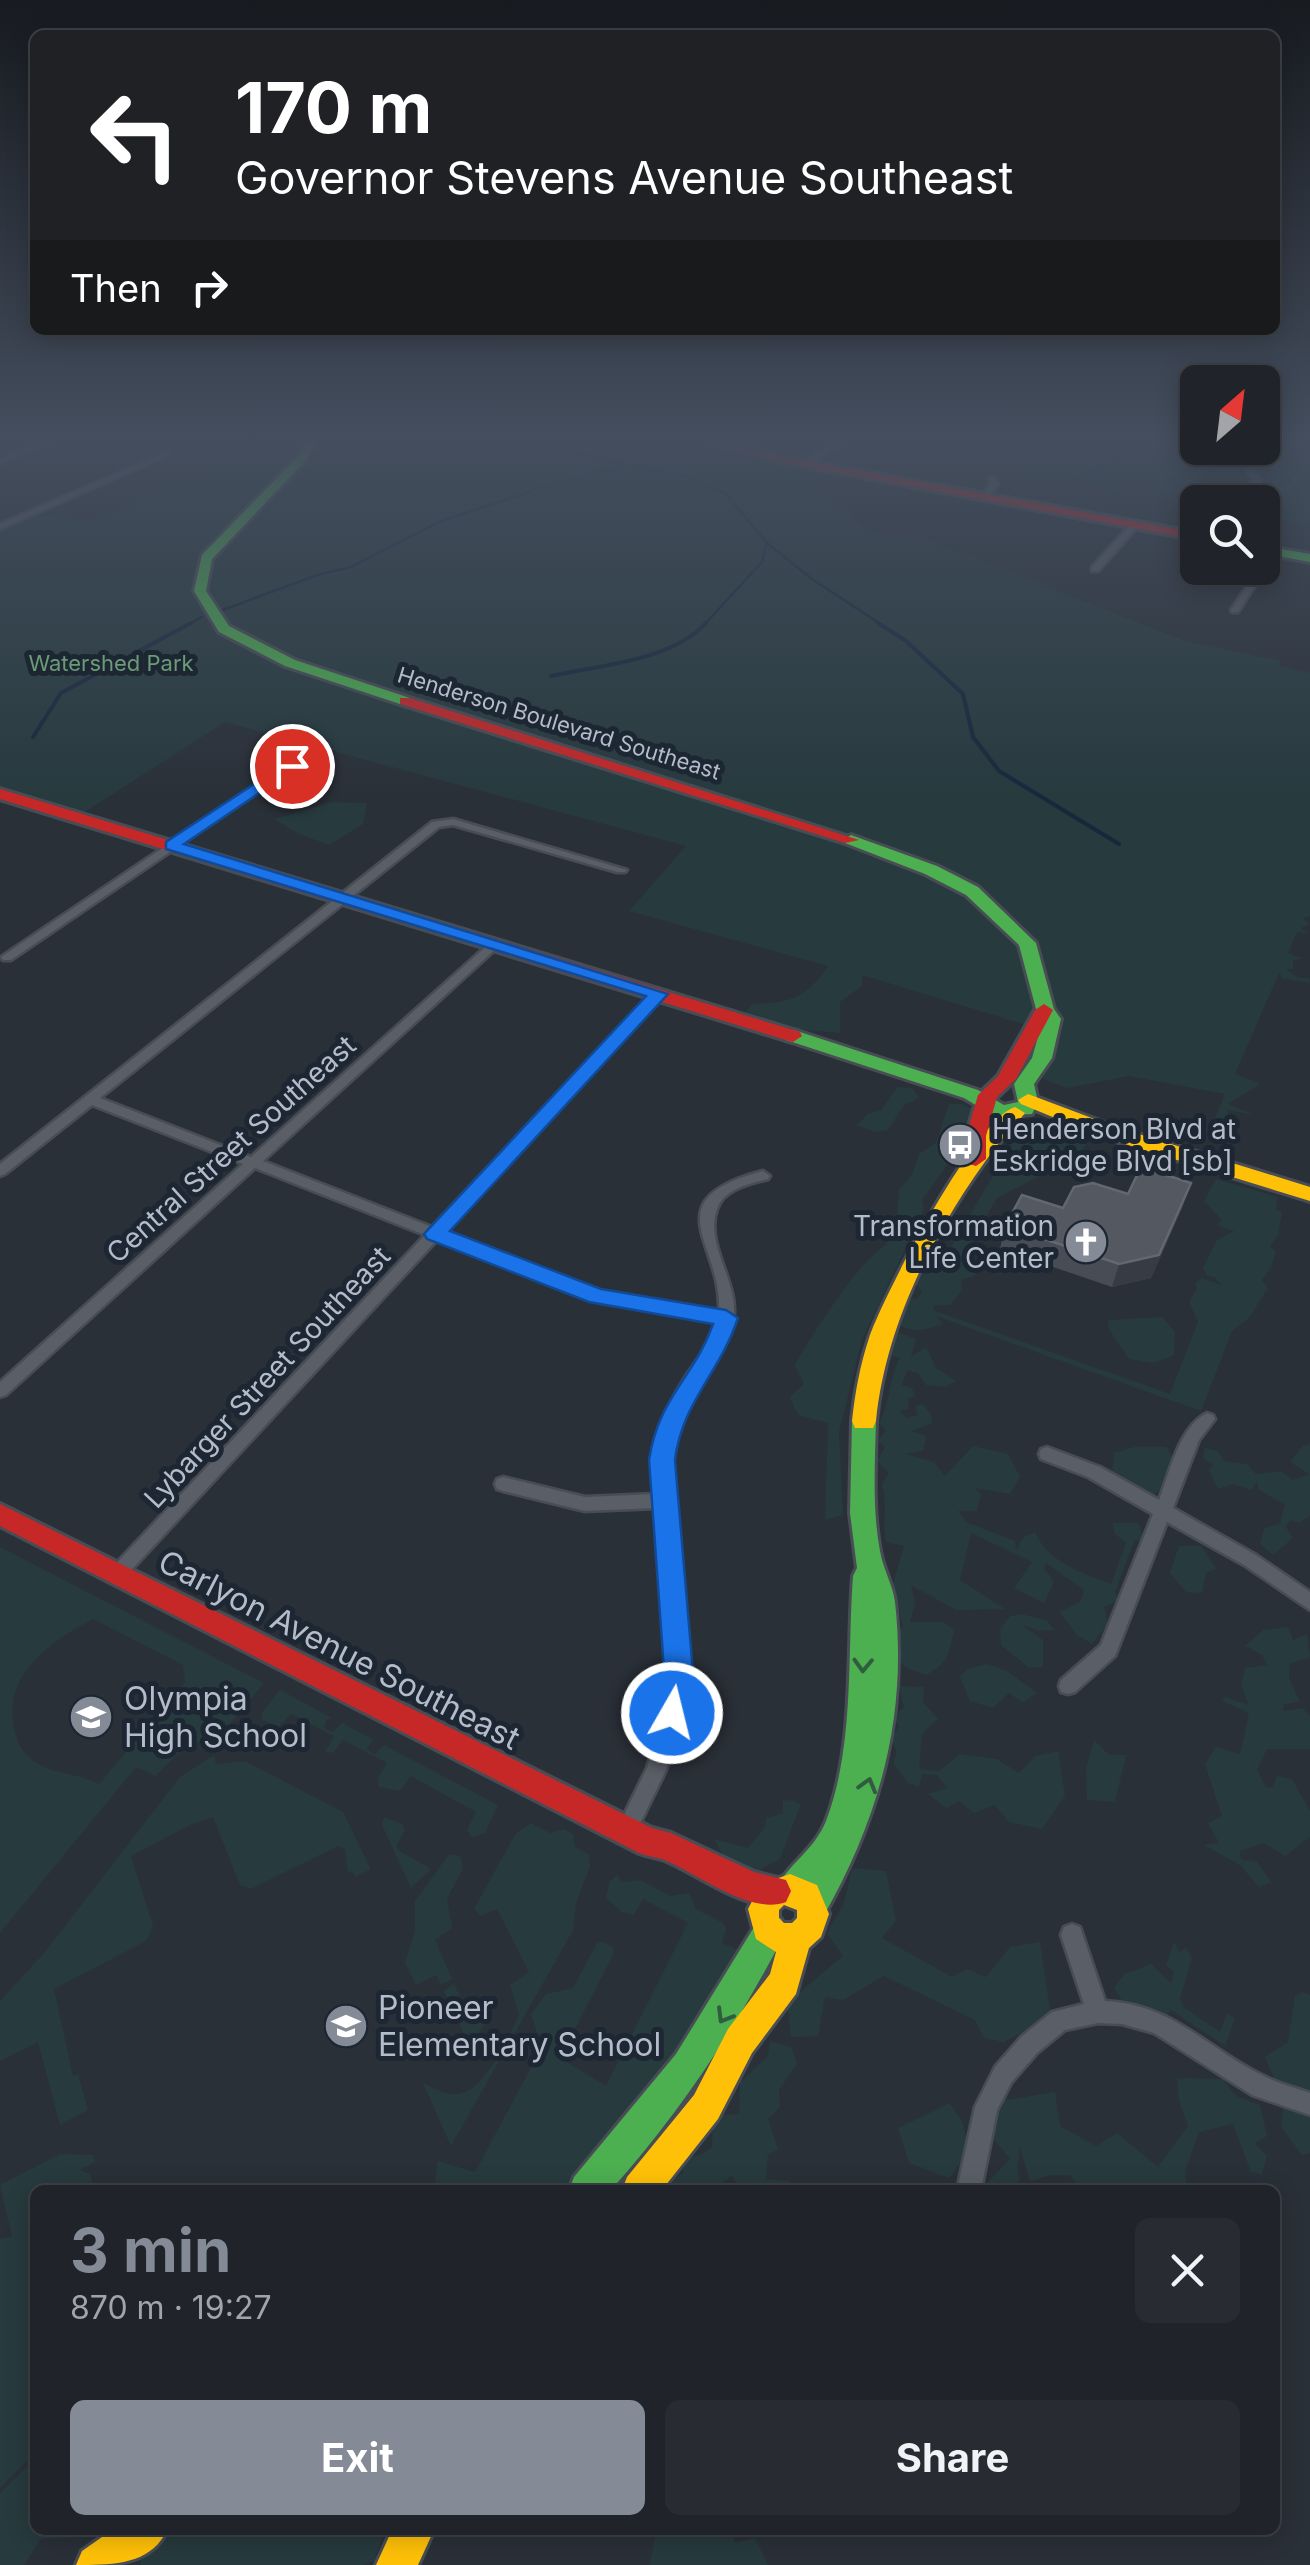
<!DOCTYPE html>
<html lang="en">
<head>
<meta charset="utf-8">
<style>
	:root { --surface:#20242a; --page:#282c32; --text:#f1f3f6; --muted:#a2a4a8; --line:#3d4147; --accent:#848b96 }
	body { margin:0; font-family:Inter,sans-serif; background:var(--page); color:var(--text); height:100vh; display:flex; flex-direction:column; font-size:38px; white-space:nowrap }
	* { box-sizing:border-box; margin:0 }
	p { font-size:32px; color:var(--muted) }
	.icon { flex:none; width:55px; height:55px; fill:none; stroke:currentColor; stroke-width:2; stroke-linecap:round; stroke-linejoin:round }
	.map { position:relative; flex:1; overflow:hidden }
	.sheet { position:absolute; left:30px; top:2185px; width:1250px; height:350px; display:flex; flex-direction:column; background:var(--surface); border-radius:15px; box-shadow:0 5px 25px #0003,0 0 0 2px var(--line) }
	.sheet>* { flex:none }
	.banner { position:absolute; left:30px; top:30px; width:1250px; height:305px; border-radius:15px; box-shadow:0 5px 25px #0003,0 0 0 2px var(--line); background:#202124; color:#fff; overflow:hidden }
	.needle { width:65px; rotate:28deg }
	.buttons { position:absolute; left:1180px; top:365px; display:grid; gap:20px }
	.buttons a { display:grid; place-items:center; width:100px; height:100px; border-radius:15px; background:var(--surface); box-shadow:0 5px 25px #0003,0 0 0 2px var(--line); font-size:50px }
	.pin { position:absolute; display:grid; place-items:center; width:85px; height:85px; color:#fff; margin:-42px; border:5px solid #fff; border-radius:50%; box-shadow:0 2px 10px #0007 }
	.me { position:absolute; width:110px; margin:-55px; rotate:8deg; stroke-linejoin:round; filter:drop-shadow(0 0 8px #0008) }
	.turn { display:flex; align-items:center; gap:35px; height:210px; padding:0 40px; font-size:45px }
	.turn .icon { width:130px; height:130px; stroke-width:2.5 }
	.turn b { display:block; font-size:70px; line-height:85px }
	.then { display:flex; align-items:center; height:95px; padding:0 40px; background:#0003; gap:20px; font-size:38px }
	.round { display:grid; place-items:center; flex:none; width:105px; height:105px; border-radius:15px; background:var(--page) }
	.overview { display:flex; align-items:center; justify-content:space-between; height:170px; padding:0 40px }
	h1 { font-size:60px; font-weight:700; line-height:75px; color:var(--accent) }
	.action { display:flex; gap:20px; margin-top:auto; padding:20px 40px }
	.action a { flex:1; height:115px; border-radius:15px; background:var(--accent); color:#fff; font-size:40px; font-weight:700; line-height:115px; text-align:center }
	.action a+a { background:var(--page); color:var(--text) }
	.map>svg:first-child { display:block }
</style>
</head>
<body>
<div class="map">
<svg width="1310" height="2565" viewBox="0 0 1310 2565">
	<rect width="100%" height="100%" fill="#2a3038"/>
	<g fill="#273a3e" fill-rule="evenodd">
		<path d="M127,439h565l41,14 89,19 -19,14c53,9 42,59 114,49l268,106 96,20 -2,5 31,7v243l-7,2 7,6 -9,4 9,6 -13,-2 -9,21 15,6 -10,1v9h-7l12,9h11l1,5 -28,-5 -3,-5 -44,101 25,10 -32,20 27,11 -27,-5 -1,15 -10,8 2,3 -13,3 19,-45 -96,-18 -61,12 -28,-10 13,-26 -17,-24 -174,-53v11l-22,16v31l-66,-6 -29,-15 7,-8c39,-1 54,-6 76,-38l-199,-55 57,-65 -461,-124 -148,95 -77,-23v-267l31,-13 63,8 131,-63z"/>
		<path d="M943,439h254v5l-13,5 3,7 15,5 1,28 -6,16c-9,-2 -23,-2 -31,-8 -15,-12 -18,-25 -41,-20l-6,14 -197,-35z"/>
		<path d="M1263,439h47v86l-47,-8 -1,-15h-6l15,-31 -1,-13 -30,-10h22z"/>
		<path d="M332,802l35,1 -4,21 -34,21 -32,-12 -22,-14z"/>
		<path d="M898,1087l14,1 7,10 -15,7 -16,25 -13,2 -18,-7 11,-11 13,-4z"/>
		<path d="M949,1104h13l12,6 -22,48 -30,42 2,9 -62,131 -23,92 4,83 -18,5 3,-97 -30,-8 -8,-18 14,-13 -9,-19c14,-27 67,-108 91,-120l11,-31 2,-25 13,-14 7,-21 17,-11z"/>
		<path d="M1025,1122l56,15 -4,1 9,7 -12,13 -77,40 -32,55 12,18 -3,5 -13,4 1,10 -12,15h-15l-2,5 237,84 28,-72 -9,-20 8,-13 -2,-6 7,-5 19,7 -6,-8 -8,-1 -4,-8 14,-28 17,-9 -17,-6 5,-5 -18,-19 12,-22 62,18 -2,13 6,2 -4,23 -8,11 6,5 -5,17 -9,12 6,8 -19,30 -17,13 -31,80 -265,-95 7,8c-19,7 -35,10 -50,-4l6,-23 18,2 5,-7 -14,-19 18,1 8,-5 -6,-6 14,-1z"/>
		<path d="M1162,1317l13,15 -1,23 -20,8 -25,-4 -21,-31 1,-8z"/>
		<path d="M900,1333l16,6 -5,18 15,-10 10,21 20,13 -11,6 -19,-2 -8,-12 -11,-2 -5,14 10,3 3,8 -7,3 1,10 -9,2 6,7 12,-3 -3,-9 8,-2 9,12 -1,8 -20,7 15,5 -3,15 -17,3 28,8 11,14 28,-30 35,8 12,23 -10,17 -35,-6 6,6 -4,17h-19l8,11 49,19 1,9 8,-13 11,-5c14,31 46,40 76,52l15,-41 -11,-9 -3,-11h26l6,16 -10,2 -19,51 4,9 -15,6 4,17 -16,20 -15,-9 -17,-23 21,-11 3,-11 -38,-27 -2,5 10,14 -10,21 -30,-15 18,-26 -61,-29 -11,47 45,29 -49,1 -45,-25 4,17 -5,20h32l12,7c-4,23 -6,35 -28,46l-18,-6 -11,-10 -2,-30 8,-2 -10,-43 11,-38 -18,-4c-4,-21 2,-37 -4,-58l7,-11 -12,-12 8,-14 -7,-7 8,-10 -7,-7c12,-20 9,-45 21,-65l-12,-3 -9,-13 5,-8z"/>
		<path d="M1310,1444v72l-11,7 -9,-3 -4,7 7,11 -20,17 -13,-11 4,-15 16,-6 5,-18 -26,-15 -2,-8 -6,8 -18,-6 -15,5 -9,-19 5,-5 -11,-7 2,-10 13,3 6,10 23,3 9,10 25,-3 12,9 16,-6 -19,-12 13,-16z"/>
		<path d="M1134,1447h32l14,20 -15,22 -20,9 -33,-22 2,-23z"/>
		<path d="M1179,1546h22l15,23 -10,4 -4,20 -16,-1 -16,-19z"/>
		<path d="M0,1547l264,136 -39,47 -42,19 -28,27 -19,-9 -136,166zM93,1619l90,46 2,17 -86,102c-18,-10 -41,-9 -59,-19 -17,-9 -25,-25 -27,-44 -6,-51 40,-80 80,-102z"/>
		<path d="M1021,1614l25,6 8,10 -14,1 -18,-6 21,15v27l-14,1 -28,-23 -1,-16 10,-13z"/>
		<path d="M1288,1627l5,13 14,-6 3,24 -20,5 -1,15 11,24 -16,2 -1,7 20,-3 7,8v33h-43l-10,21 9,17 6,1 5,-12 15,3 18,32v26l-25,19 -21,-13 -24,8 1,8 16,3 14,20 -12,5 -19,-22 -36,-20 15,-2 -11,-20 14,-7 -17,-52 11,-17 24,7 9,-41 -27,-12 3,-4 24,8 -8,-19 4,-18 22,-3 -5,-10 -17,-9 18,-16z"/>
		<path d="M987,1664l20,7 30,22 -14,10 -14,-10 -16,15 -23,-7 -10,-24 7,-8z"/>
		<path d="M899,1686l25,1 -1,15 15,17 -16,15 -3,35 20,2 21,-17 37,5 22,14 16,-17 23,-5 7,45 -23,33 -33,-7 -14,-17 -21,8 -15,-12 -12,7 -19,-14 19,-6 -10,-13 -15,-1 -3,13 -11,-4 -15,-20 4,-11 -6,-13 8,-13 -7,-8 12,-11z"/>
		<path d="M280,1690l52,28 -6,2 -2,8 9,4 9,-9 31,16 -6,10 7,6 10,-10 114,60 -13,28 -13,4 -5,-7 9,-18 -65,-36 -12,15 -20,-4 -1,-9 9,-15 -44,-23 -10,13 -8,-1 9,-16 -43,-22 -13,13 -16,-7v-7z"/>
		<path d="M1094,1740l15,15h17l-11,47 -28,-2 -1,-31z"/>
		<path d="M214,1755l2,9 29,-3 98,51 28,57 -16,8 -3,-6 -4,2 -3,-24 -7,-3 -87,43 -11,-4 -27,-68 -21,7 -61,32 22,70 -7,15 -92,48 19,87 5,-2 10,36 -28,15 -22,-83 -38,19v-60l45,-49 135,-175z"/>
		<path d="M791,1800l10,4 -21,55 -31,17 -18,-7 -17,-30 34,9 17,-21 1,-9 17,-5v-12z"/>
		<path d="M384,1817l18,7 3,6 -9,16 2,4 33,19 -20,19 -29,-63z"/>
		<path d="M531,1823l19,10 14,-4 9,5 2,13 14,7 1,12 -14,37 -3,27 -122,216 -28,-63c12,6 25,14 39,10 25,-7 46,-56 57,-78l-9,-30 19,-13 -32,-63 -16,7 -7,-7 42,-76z"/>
		<path d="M449,1854l11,2 3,12 -16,31 5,29 -17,12 17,39 -11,6 -5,-10 -20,10 -11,-22 10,-32v-30z"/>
		<path d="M852,1868l34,3 10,50 -14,17 70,39 15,-8 19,8 24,-30 30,-5 11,75 -47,25 -20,-4 -9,-18 -91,-44 -41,24 -18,-3 -7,39 -27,1 -4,-34 56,-47 -16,-23 17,-30z"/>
		<path d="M617,1875l5,7 18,-2 31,16 18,-3 7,16 27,14 3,6 -4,14 16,7 -4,24 -23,22 -3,21 -110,141 -33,32h-140l10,-7 3,-22 37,11 67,-125 -11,-33 15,-20 27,-6 24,-45 6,-1 10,5 1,6 -54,105 46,28 82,-163 -45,-24 -9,16 -12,-3 -16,-14 3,-15z"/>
		<path d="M1174,1942l6,11 5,-6 7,10 -12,42 5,9 35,24 7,-19 8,6 -10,27 -54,-36 -7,10 -30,2 -20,-35 11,-13 26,-10 20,19 3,-11 -8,-7z"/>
		<path d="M454,1984l19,41 17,-9 -31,46 -4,-5 14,-12 -25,-54z"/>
		<path d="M1302,1992l8,3v158l-8,2 -21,-28 3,-25 -19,-45 23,-15 7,-46z"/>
		<path d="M770,2041l21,6 6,16 -18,27 1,17 -12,12 10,30 -10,6 -2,24 23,2 5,9h-55l-7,-15 -19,15h-55l25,-17v-14l19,-5 10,-7 1,-32 26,-1 1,-32 28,-26z"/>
		<path d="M1177,2078l45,1 14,17 24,9 7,31 -12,7 12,13 -5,18 -11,-2 -18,-48 -34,8 -14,39 3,19h-109l-9,-15h-20l-20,7 -10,-35 -3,19 4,24h-34l-1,-6 24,-25 -20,-24 10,-34 55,-9 5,34 36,20 21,-13 41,34 30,-41 -9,-25z"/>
		<path d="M950,2103l13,20 6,29 -20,26 -40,-15 -11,-35z"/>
		<path d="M60,2154l33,1 2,7 -15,8 10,4 5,16h-60v263l-35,35v-249l12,-3 -12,-51z"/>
		<path d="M35,2459v71h43l-7,8 -30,1 -17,26h-24v-72z"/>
		<path d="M150,2530h235l-11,31 -12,4h-221l-3,-22z"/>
		<path d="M656,2530h75l4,13 20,-5 13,27h-118z"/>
	</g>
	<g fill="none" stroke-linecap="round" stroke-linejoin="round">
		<g stroke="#19273c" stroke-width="2.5">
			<path d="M505,439l182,38 38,16 42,50 45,36 70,46"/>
			<path d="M1074,479l38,-15 21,-14 1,-11"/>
			<path d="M223,610l94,-35 34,-8 88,-45 107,-36 80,-21"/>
			<path d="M187,625l15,-8"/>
			<path d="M704,625l58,-63 5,-19"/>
		</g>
		<g stroke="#19273c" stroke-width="4">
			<path d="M878,623l28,18 57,53 10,43 26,34 120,73"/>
			<path d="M551,676c49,-11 120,-15 155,-53"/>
			<path d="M33,737l28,-44 130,-70"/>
		</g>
		<g stroke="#484c55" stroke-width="5">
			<g id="street">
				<path d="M51,439h8l-59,24v-4z"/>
				<path d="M839,439h7l-36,27h-6v-4z"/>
				<path d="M169,451l2,3 -171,75v-5z"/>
				<path d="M1251,470l10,9 -9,23h-7l8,-23 -6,-7z"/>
				<path d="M989,478h6l3,6 -11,15h-6l9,-15z"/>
				<path d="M1132,523l7,2 -41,46h-6v-4z"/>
				<path d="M1271,549l7,2 -40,61h-6l-1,-2 28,-42h3v-6z"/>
				<path d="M308,750l9,2 -306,208h-8l-2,-3z"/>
				<path d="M453,819l174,51 -2,2h-8l-164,-47 -14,2 -339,271 151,59 240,-215h8v4l-236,215 169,66 222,-236h8v6l-217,235 155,60 119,19c4,-67 -68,-111 44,-140l7,5 -2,3c-19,5 -44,10 -51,30 -13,37 24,75 16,112 -6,28 -28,49 -42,73 -11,21 -17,43 -21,66l19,224 -23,86 -33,68 -7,3 -7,-3 -3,-7 31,-63 24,-84 -14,-176 -72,3 -82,-20 -6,-2 -2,-5 2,-5 6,-2 82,20 71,-3c-3,-48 3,-77 30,-118 12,-18 25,-33 31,-54l-119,-20 -161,-62 -314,339 -6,2 -6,-2 -3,-5 3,-5 314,-334 -170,-67 -249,227 -6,2v-15l243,-218 -151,-59 -87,69 -5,2v-12l432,-342z"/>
				<path d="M1207,1413l6,2 2,4 -16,21 -26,68 83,47 54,37v18l-66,-45 -77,-43 -52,134 -40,36 -7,2 -7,-2 -2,-6 2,-6 40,-35 52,-131 -65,-37 -47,-18 -2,-5 2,-5 6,-2 53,20 59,33c11,-28 20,-73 48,-87z"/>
				<path d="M1072,1924l8,3 25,74c69,3 103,49 161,76 13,7 30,11 44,16v22l-58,-20 -98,-62 -32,-9 -24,-1 -33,7 -28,23 -26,30 -14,27 -16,80h-24l18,-83 20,-40 26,-30 31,-25 32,-8 -23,-69 3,-8z"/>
			</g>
		</g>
		<g stroke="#484c55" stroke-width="6">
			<g id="fast">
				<path d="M307,439h10l-12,22 -93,98 -6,32 23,35 66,34 115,38v6h-10l-115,-38 -66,-34 -25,-41 8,-36 95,-98z"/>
				<path d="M1262,546l48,8v8l-48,-9z"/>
				<path d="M851,835l86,31 41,21 58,56 18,66 7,10 -9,39 -18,26 4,18 -6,12 -38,2 -30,-18 -178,-58 -2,-4 9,-6 7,2 178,58 26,15 14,-3 -4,-18 18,-26 11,-39 -7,-10 -17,-64 -53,-50 -41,-21 -80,-31 -2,-3z"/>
				<path d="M864,1412l9,2 3,7c-1,43 -4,87 4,130 3,18 13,34 15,51 13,114 -16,217 -72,315l-11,5 -11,-5 -3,-15 -6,2 -11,-4 -5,-11c11,-24 38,-38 50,-68 29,-76 21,-165 27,-245l4,-8 -7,-55 2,-92 3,-7z"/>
				<path d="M770,1914l11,5 5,11 -5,11c-47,90 -102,173 -170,249h-42l5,-13 102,-123 83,-135z"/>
			</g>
		</g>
		<g stroke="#484c55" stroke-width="6">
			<g id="slow">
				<path d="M1028,1094l85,32 197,61v14l-211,-65 -78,-32 -3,-4z"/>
				<path d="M1015,1107l10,6c-9,12 -21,23 -30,35 -59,79 -109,174 -119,273l-3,7h-18l-3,-7c3,-28 8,-56 17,-83 14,-42 107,-220 146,-231z"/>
				<path d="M790,1874l27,11 12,29 -8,23 -12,11 -13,46 -44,59 -34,66 -56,71h-40l5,-13 67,-82 34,-66 42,-55 6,-22 -20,-13 -8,-30 13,-25zM784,1905l13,5v8l-5,5h-8l-5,-5v-8z"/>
				<path d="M112,2530h55c-16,35 -55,35 -91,35l6,-14z"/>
				<path d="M392,2530h42l-16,35h-42z"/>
			</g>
		</g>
		<g stroke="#484c55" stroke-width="6">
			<g id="jam">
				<path d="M699,439h15l62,16 422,78v7l-423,-79z"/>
				<path d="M400,698h10l449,142 -14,3 -445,-139z"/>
				<path d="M0,789l800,243 2,4 -9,6 -7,-2 -786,-241z"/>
				<path d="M1044,1004l9,6 -37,69 -19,18 -11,39v23l-10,7 -7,-2 -3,-28 12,-41 20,-19 37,-66z"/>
				<path d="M0,1504l652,324 19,5 83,39 32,8 5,11 -5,11c-36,14 -90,-30 -124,-43 -8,-2 -15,-3 -23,-6l-639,-327z"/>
			</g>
		</g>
		<use href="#street" fill="#5a5e66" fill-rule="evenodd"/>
		<use href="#fast" fill="#4caf50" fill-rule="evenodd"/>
		<use href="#slow" fill="#ffc107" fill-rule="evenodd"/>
		<use href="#jam" fill="#c62828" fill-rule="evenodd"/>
	</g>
	<path fill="#474c55" d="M1128,1194l55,12 -32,72 -39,9 -112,-38 5,-23 58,-18z"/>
	<path fill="#373c44" d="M1191,1183l-8,23 -32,72 -39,9 7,-23z"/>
	<path fill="#535861" stroke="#626872" stroke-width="2.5" d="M1141,1167l50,16 -32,72 -40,9 -114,-38 17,-31 41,13 11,-21 19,-4 35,11z"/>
	<defs><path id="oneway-chevron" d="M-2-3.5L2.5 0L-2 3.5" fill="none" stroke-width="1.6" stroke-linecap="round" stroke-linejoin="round" transform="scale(2.5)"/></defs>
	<g stroke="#305d3f">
		<use href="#oneway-chevron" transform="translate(863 1665) rotate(92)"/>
		<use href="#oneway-chevron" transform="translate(868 1785) rotate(-74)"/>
		<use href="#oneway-chevron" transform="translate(724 2016) rotate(121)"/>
	</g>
	<linearGradient id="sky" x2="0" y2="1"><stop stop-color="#171a1f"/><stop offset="0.55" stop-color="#444e5e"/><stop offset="1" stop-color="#444e5e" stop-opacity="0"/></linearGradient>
	<rect width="1310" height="798" fill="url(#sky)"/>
	<path fill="#1a73e8" stroke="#114b97" stroke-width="2.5" d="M286,763l13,3 -115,78 484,150 -218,237 151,58 125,21 12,8c-17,53 -56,84 -63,142l19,224 -12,38 -10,4 -11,-4 -4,-9 8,-29 -16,-224c10,-65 46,-83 64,-136l-124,-22 -162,-63 -3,-5 222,-238 -480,-147v-7z"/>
	<defs>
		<g id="bus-disc" transform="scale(2.25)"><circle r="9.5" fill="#848b96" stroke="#1d2633"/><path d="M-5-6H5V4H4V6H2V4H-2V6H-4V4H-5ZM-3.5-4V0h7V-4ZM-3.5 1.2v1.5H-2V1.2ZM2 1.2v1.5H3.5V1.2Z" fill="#fff"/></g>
		<g id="church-disc" transform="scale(2.25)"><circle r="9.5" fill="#848b96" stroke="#1d2633"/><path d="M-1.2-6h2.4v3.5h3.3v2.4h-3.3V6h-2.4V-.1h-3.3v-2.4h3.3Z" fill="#fff"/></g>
		<g id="school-disc" transform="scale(2.25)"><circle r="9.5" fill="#848b96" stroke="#1d2633"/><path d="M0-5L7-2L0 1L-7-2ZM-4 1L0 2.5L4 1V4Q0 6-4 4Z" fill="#fff"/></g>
	</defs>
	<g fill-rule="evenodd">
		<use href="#bus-disc" x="960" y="1145"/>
		<use href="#church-disc" x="1086" y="1242"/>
		<use href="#school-disc" x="91" y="1717"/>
		<use href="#school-disc" x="346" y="2026"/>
	</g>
	<g text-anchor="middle" stroke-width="10" stroke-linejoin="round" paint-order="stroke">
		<g font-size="22" fill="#6b9a76" stroke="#1d2633">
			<text x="111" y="671">Watershed Park</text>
		</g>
		<g font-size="22" fill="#b4bcc9" stroke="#1d2633">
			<text transform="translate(559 723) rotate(17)" y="8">Henderson Boulevard Southeast</text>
		</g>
		<g font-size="28" fill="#b4bcc9" stroke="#1d2633" text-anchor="start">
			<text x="992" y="1139">Henderson Blvd at<tspan x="992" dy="32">Eskridge Blvd [sb]</tspan></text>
			<text x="1054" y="1236" text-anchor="end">Transformation<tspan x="1054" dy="32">Life Center</tspan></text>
		</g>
		<g font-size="28" fill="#b4bcc9" stroke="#1d2633">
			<text transform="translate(231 1149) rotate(-42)" y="10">Central Street Southeast</text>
			<text transform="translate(267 1377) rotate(-47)" y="10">Lybarger Street Southeast</text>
		</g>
		<g font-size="32" fill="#b4bcc9" stroke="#1d2633">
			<text transform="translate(339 1650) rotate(27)" y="11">Carlyon Avenue Southeast</text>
		</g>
		<g font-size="32" fill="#b4bcc9" stroke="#1d2633" text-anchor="start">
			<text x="124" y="1710">Olympia<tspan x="124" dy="37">High School</tspan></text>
			<text x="378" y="2019">Pioneer<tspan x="378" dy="37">Elementary School</tspan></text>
		</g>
	</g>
</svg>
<div class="buttons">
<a><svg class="needle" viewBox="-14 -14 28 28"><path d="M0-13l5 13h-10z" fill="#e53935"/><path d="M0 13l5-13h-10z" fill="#a2a4a8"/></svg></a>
<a><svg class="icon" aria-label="search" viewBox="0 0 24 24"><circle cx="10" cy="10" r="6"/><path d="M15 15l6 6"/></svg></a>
</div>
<div class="pin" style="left:292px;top:766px;background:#d93025"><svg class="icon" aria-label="arrive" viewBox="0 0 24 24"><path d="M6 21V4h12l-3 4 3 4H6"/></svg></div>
<svg class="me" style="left:672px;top:1713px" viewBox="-20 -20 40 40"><circle r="17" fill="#1a73e8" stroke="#fff" stroke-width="3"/><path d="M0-11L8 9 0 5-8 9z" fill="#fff"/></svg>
<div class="banner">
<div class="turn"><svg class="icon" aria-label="left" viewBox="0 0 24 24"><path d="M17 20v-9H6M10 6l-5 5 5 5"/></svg><div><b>170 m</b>Governor Stevens Avenue Southeast</div></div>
<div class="then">Then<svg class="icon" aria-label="right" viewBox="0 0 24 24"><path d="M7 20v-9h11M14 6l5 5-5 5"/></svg></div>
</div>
<section class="sheet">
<div class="overview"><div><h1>3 min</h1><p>870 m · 19:27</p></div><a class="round"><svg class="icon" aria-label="close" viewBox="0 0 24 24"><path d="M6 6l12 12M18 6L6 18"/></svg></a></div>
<div class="action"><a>Exit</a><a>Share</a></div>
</section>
</div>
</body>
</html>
